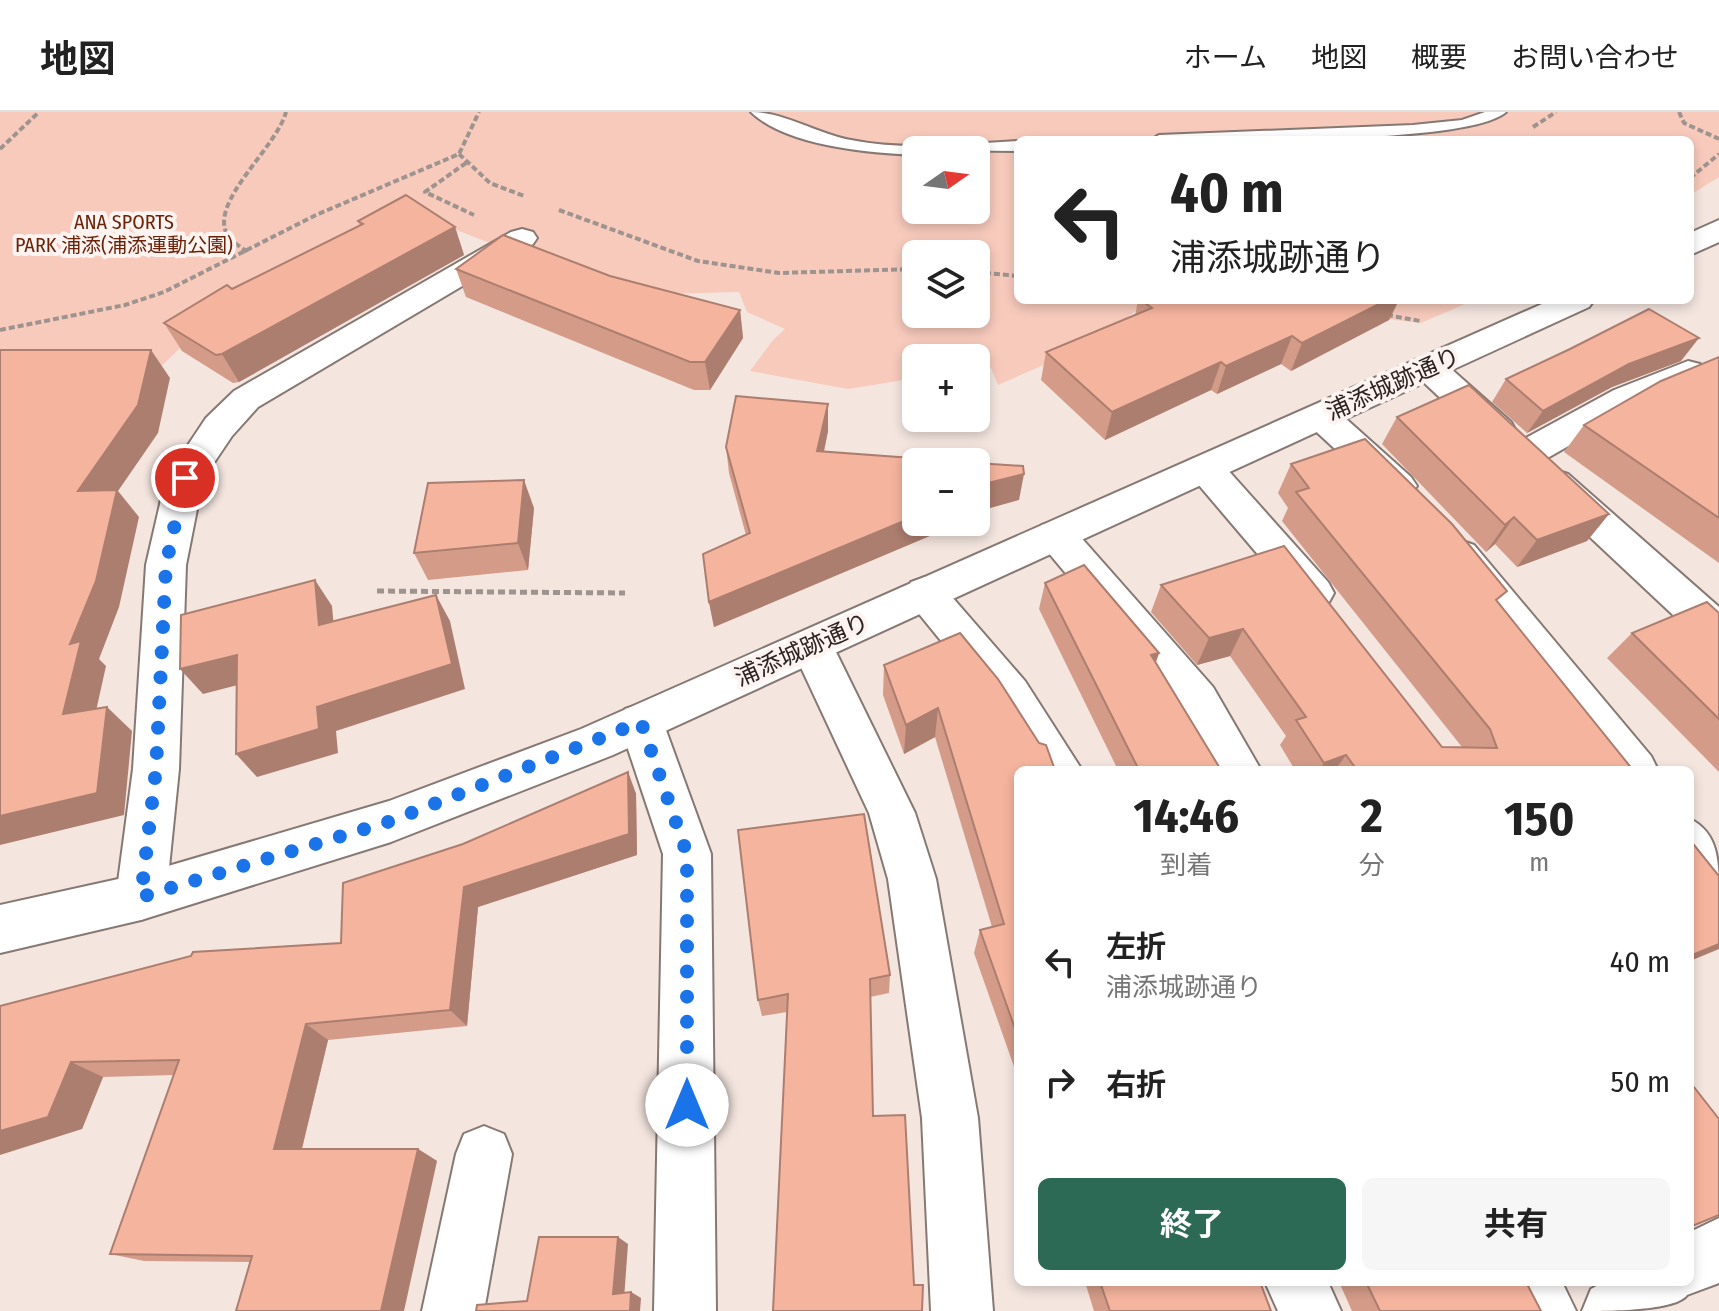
<!DOCTYPE html>
<html lang="ja">
<head>
<meta charset="utf-8">
<style>
	:root { --surface:#fff; --page:#f6f6f6; --text:#222; --muted:#767676; --line:#e0e0e0; --accent:#2d6a55 }
	body { margin:0; font-family:"Fira Sans Condensed","Noto Sans JP",sans-serif; background:var(--page); color:var(--text); height:100vh; display:flex; flex-direction:column; font-size:30px; white-space:nowrap }
	* { box-sizing:border-box; margin:0 }
	p { font-size:26px; color:var(--muted) }
	.icon { flex:none; width:44px; height:44px; fill:none; stroke:currentColor; stroke-width:2; stroke-linecap:round; stroke-linejoin:round }
	.map { position:relative; flex:1; overflow:hidden }
	.details { position:absolute; left:1014px; top:654px; width:680px; height:520px; display:flex; flex-direction:column; background:var(--surface); border-radius:12px; box-shadow:0 4px 12px #0003 }
	.details>* { flex:none }
	.guide { position:absolute; left:1014px; top:24px; width:680px; height:168px; border-radius:12px; box-shadow:0 4px 12px #0003; background:#fff; color:var(--text); overflow:hidden }
	.needle { width:52px; rotate:76deg }
	.buttons { position:absolute; left:902px; top:24px; display:grid; gap:16px }
	.buttons a { display:grid; place-items:center; width:88px; height:88px; border-radius:12px; background:var(--surface); box-shadow:0 4px 12px #0003; font-size:40px }
	.pin { position:absolute; display:grid; place-items:center; width:68px; height:68px; color:#fff; margin:-34px; border:4px solid #fff; border-radius:50%; box-shadow:0 2px 8px #0007 }
	.me { position:absolute; width:88px; margin:-44px; rotate:0deg; stroke-linejoin:round; filter:drop-shadow(0 0 6px #0008) }
	.turn { display:flex; align-items:center; gap:28px; height:168px; padding:0 24px; font-size:36px }
	.turn .icon { width:104px; height:104px; stroke-width:2.5 }
	.turn b { display:block; font-size:56px; line-height:68px }
	.eta { display:flex; justify-content:space-evenly; align-items:center; height:136px; text-align:center }
	.eta b { font-size:48px; font-weight:700; line-height:56px }
	.cta { display:flex; gap:16px; margin-top:auto; padding:16px 24px }
	.cta a { flex:1; height:92px; border-radius:12px; background:var(--accent); color:#fff; font-size:32px; font-weight:700; line-height:92px; text-align:center }
	.cta a+a { background:var(--page); color:var(--text) }
	ul { padding:0; list-style:none }
	li { display:flex; align-items:center; gap:24px; height:120px; padding:0 24px }
	li div { flex:1 }
	li b { display:block; font-size:30px }
	li em { font-style:normal }
	header { display:flex; align-items:center; gap:48px; box-sizing:border-box; height:112px; padding:0 40px; background:var(--surface); border-bottom:2px solid var(--line) }
	header strong { font-size:38px }
	nav { display:flex; gap:44px; margin-inline-start:auto; font-size:28px }
	.map>svg:first-child { display:block }
</style>
</head>
<body>
<header>
<strong>地図</strong>
<nav><a>ホーム</a><a>地図</a><a>概要</a><a>お問い合わせ</a></nav>
</header>
<div class="map">
<svg width="1719" height="1199" viewBox="0 0 1719 1199">
	<rect width="100%" height="100%" fill="#f4e5df"/>
	<g fill="#f7cabc" fill-rule="evenodd">
		<path d="M0,0h1719v65l-29,18v-55h-672v160h133l-62,45 -91,40 -8,-19 -14,3v-11h-60v20l-68,11 -98,-18 23,-31 12,-11 -38,-17 -8,-20 -115,3 -196,-76 -225,107 -49,47 -154,-16zM916,38h60v60h-60zM916,142h60v60h-60z"/>
		<path d="M1219,188h255l-53,23z"/>
	</g>
	<g fill="none" stroke-linecap="round" stroke-linejoin="round">
		<g stroke="#867873" stroke-width="4">
			<g id="lane">
				<path d="M751,0c34,0 66,22 100,28 54,11 112,4 167,1v10l-102,-1v5c-48,-2 -130,-9 -165,-43z"/>
				<path d="M1485,0h21c-37,33 -293,28 -355,28l8,-5 254,-10 49,-5z"/>
			</g>
		</g>
		<g stroke="#867873" stroke-width="4">
			<g id="street">
				<path d="M522,117l11,3 4,6 -4,6 -275,163 -26,29 -29,43 -17,86 -7,204 -13,128 -8,16 -17,7 -17,-7 -8,-16 17,-128 13,-204 20,-87 40,-60 28,-27 277,-159z"/>
				<path d="M1429,245l12,3 70,62 5,9 -5,9 -13,3 -13,-3 -68,-64 -5,-8 5,-8z"/>
				<path d="M1688,249l12,3 5,8 -5,8 -62,26 -101,58 -13,4 -13,-4 -5,-9 5,-9 103,-56z"/>
				<path d="M1322,293l13,4 76,68 6,9 -6,9 -13,4 -13,-4 -76,-70 -5,-8 5,-8z"/>
				<path d="M1205,343l13,4 110,123 6,11 -6,11 -14,5 -14,-5 -108,-127 -6,-9 6,-9z"/>
				<path d="M1555,358l13,4 151,133v41l-15,-4 -162,-152 -6,-9 6,-9z"/>
				<path d="M1056,409l14,4 143,162 48,83h-47l-31,-57 -141,-168 -5,-10 5,-10z"/>
				<path d="M1460,428l14,5 177,211 7,14h-50l-162,-205 -6,-10 6,-10z"/>
				<path d="M925,465l14,5 86,99 57,89h-48l-39,-63 -84,-103 -6,-11 6,-11z"/>
				<path d="M812,517l15,5 6,12 82,167 21,66 42,239 15,193h-62l-9,-193 -34,-239 -19,-66 -78,-167 6,-12z"/>
				<path d="M641,592l16,5 6,13 48,132 5,457h-62l9,-457 -44,-132 6,-13z"/>
				<path d="M1690,707c29,14 29,43 29,79 -39,-15 -29,-43 -29,-79z"/>
				<path d="M484,1014l20,8 8,20 -28,157h-62l34,-157 8,-20z"/>
				<path d="M1719,1106v65l-32,12c-11,16 -80,16 -105,16l9,-22 13,-7h86v-50z"/>
				<path d="M1265,1170h63l13,29h-63z"/>
				<path d="M1499,1170h63l14,29h-64z"/>
			</g>
		</g>
		<g stroke="#867873" stroke-width="4">
			<g id="secondary">
				<path d="M1719,108v22l-29,13v-22z"/>
				<path d="M1551,188h43l-5,7 -976,448 -222,87 -250,78 -141,33v-48l141,-31 248,-73 192,-72z"/>
			</g>
		</g>
		<g stroke="#9e938e" stroke-width="4" stroke-dasharray="6 3" stroke-linecap="butt">
			<path d="M1679,0l5,11 35,16"/>
			<path d="M1533,15l23,-15"/>
			<path d="M0,37l39,-37"/>
			<path d="M459,42l31,29 34,13"/>
			<path d="M466,51l-41,29 49,23"/>
			<path d="M1690,66l29,-24"/>
			<path d="M559,98l139,51 81,12 137,-4"/>
			<path d="M247,140c-6,-5 -15,-10 -19,-16 -21,-33 48,-87 58,-124"/>
			<path d="M976,160l42,4"/>
			<path d="M1387,203l33,6"/>
			<path d="M0,218l125,-25 39,-13 152,-77 143,-61 20,-42"/>
		</g>
		<path stroke="#9e938e" stroke-width="5" stroke-dasharray="7 4" stroke-linecap="butt" d="M377,479l248,2"/>
		<use href="#lane" fill="#fff" fill-rule="evenodd"/>
		<use href="#street" fill="#fff" fill-rule="evenodd"/>
		<use href="#secondary" fill="#fff" fill-rule="evenodd"/>
	</g>
	<g fill="#d39b88">
		<path d="M358,109l97,6 9,28 -225,127 -6,1 -51,-32 -18,-28 196,-97z"/>
		<path d="M456,157l154,7 130,34 3,28 -33,52h-16l-228,-93z"/>
		<path d="M1138,188h261l-10,20 -98,51 -10,-7 -64,30 -6,-4 -106,50 -64,-60 5,-28 89,-36z"/>
		<path d="M1719,245v206l-155,-111 20,-27z"/>
		<path d="M1681,249l-69,26 -85,46 -35,-31 14,-23z"/>
		<path d="M1397,305l212,97 -22,27 -70,26 -22,-23 -9,8 -104,-108z"/>
		<path d="M828,319l-4,21 92,70h22l-5,1 -1,12 -218,92 -5,-25 37,-67 -17,-62 -3,-26z"/>
		<path d="M1291,352l207,138 135,168h-338l-15,-25 6,-9 -56,-80 -33,9 -46,-53 10,-27 123,-39 158,201h20l-180,-226 6,-13 -10,-15z"/>
		<path d="M534,396l-6,62 -100,10 -14,-27z"/>
		<path d="M1045,471l114,70 -3,9 65,108h-103l-79,-161z"/>
		<path d="M1719,501v159l-112,-114 25,-25z"/>
		<path d="M884,553l134,105v308l-44,-125 6,-23 12,-3 -57,-190 -31,17 -21,-59z"/>
		<path d="M628,660l8,22 1,61 -159,52 -11,119 -139,14 -26,109h116l19,12 -187,101 -106,-1 -34,-7 64,-179 -71,2 -21,52 -82,-123 341,-63 122,-99z"/>
		<path d="M890,863l-1,18 -19,4 3,119 41,169 8,26 -135,-299 -25,4 -4,-16z"/>
		<path d="M1085,1170h175l11,29h-177z"/>
		<path d="M1339,1170h187l15,29h-189z"/>
	</g>
	<g fill="#ac7e6f">
		<path d="M455,115l9,28 -225,127 -17,-28z"/>
		<path d="M1387,188h12l-10,20 -98,51 11,-28z"/>
		<path d="M740,198l3,28 -33,52 -5,-28z"/>
		<path d="M1292,224l-11,28 -64,30 9,-28z"/>
		<path d="M1699,226l-18,23 -69,26 -85,46 16,-22 86,-47z"/>
		<path d="M151,238l19,28 -12,55 -40,58 21,26 -20,90 -20,52 7,7 -16,72 -27,-24 7,-70 8,-153z"/>
		<path d="M1221,250l-10,28 -106,50 7,-28z"/>
		<path d="M828,292v27l-10,47 -1,-27z"/>
		<path d="M1024,362l-5,26 -43,12v-26z"/>
		<path d="M524,368l10,28 -6,62 -10,-27z"/>
		<path d="M1609,402l-22,27 -70,26 20,-27z"/>
		<path d="M916,404v6h22l-5,1 -1,12 -218,92 -5,-25z"/>
		<path d="M1514,405l-19,27 -9,8 19,-27z"/>
		<path d="M315,468l17,26 4,45 -17,-26z"/>
		<path d="M436,483l14,26 15,68 -129,42 2,22 -81,24 -21,-23 81,-47z"/>
		<path d="M1243,517l-13,27 -33,9 12,-27z"/>
		<path d="M1159,541l-9,25 1,-23z"/>
		<path d="M237,543l20,25 -54,14 -23,-25z"/>
		<path d="M107,595l25,24 -8,84 -124,30v-29z"/>
		<path d="M938,596l-3,29 -31,17 2,-29z"/>
		<path d="M1346,643l-11,15h-16l5,-7z"/>
		<path d="M628,660l8,22 1,61 -159,52 -11,119 -17,-16 14,-123z"/>
		<path d="M1719,832v5l-29,12v-5z"/>
		<path d="M306,912l22,16 -29,120 -25,-11z"/>
		<path d="M71,950l32,15 -21,52 -82,26v-24z"/>
		<path d="M418,1037l19,12 -33,150h-23z"/>
		<path d="M618,1125l10,7 -4,55 -11,-5z"/>
		<path d="M631,1180l10,6 -1,13h-10z"/>
	</g>
	<g fill="#f5b49e" stroke="#ac7e6f" stroke-width="2">
		<path d="M406,83l49,32 -233,127 -6,1 -52,-32 63,-38 5,4 131,-65 -5,-3z"/>
		<path d="M503,123l107,41 130,34 -35,52h-15l-234,-93z"/>
		<path d="M1141,188h246l-85,43 -10,-7 -66,30 -5,-4 -109,50 -66,-60 106,-44z"/>
		<path d="M1649,197l50,29 -70,26 -86,47 -37,-32 64,-30z"/>
		<path d="M0,238h151l-13,55 -60,86 39,-1 -21,91 -26,63 11,-3 -18,73 44,-7 -10,86 -97,23z"/>
		<path d="M1719,245v161l-135,-93 77,-44z"/>
		<path d="M1469,273l140,129 -72,26 -23,-23 -9,8 -108,-108z"/>
		<path d="M736,284l92,8 -11,47 150,11h-51v54l-207,86 -6,-48 47,-21 -24,-86z"/>
		<path d="M1365,327l87,85 55,67 -11,9 137,170h-276l-11,-15 -22,8 -28,-43 10,-3 -63,-88 -34,9 -48,-53 123,-39 158,201 55,1 -7,-19 -194,-237 13,-4 -18,-24z"/>
		<path d="M976,351l47,3 1,8 -48,12z"/>
		<path d="M524,368l-6,63 -104,10 14,-70z"/>
		<path d="M1084,453l75,88 -8,2 70,115h-82l-94,-187z"/>
		<path d="M315,468l4,45 117,-30 16,69 -135,43 2,22 -83,25 1,-99 -57,14 1,-54z"/>
		<path d="M1707,490l12,11v106l-87,-86z"/>
		<path d="M960,521l38,46 41,64 7,2 9,25h-37v267l-38,-107 24,-6 -66,-216 -32,17 -22,-60z"/>
		<path d="M628,660l1,62 -165,53 -14,123 -144,14 -32,125h144l-37,162h-145l16,-55 -142,-2 69,-194 -108,2 -23,55 -48,14v-125l191,-50 2,-4 148,-9 2,-60 120,-39z"/>
		<path d="M864,702l26,161 -20,4 3,137 32,-1 9,170h9l-1,26h-149l15,-317 -30,6 -20,-170z"/>
		<path d="M1690,728l29,36v68l-29,12z"/>
		<path d="M1690,970l29,37v96l-29,12z"/>
		<path d="M539,1125h79l-5,57 18,-2 -1,19h-154l1,-6 50,-4z"/>
		<path d="M1100,1170h160l11,29h-161z"/>
		<path d="M1366,1170h160l15,29h-161z"/>
	</g>
	<g fill="none" stroke-linecap="round" stroke-linejoin="round">
		<path stroke="#1a73e8" stroke-width="14" stroke-dasharray="0 25.2" d="M185,366l-19,87 -10,204 -15,128 250,-76 250,-99 46,132v251"/>
	</g>
	<g text-anchor="middle" stroke-width="8" stroke-linejoin="round" paint-order="stroke">
		<g font-size="20" fill="#6a2308" stroke="#fdf3f0">
			<text x="124" y="117">ANA SPORTS<tspan x="124" dy="23">PARK 浦添(浦添運動公園)</tspan></text>
		</g>
		<g font-size="24" fill="#2a2422" stroke="#fdf3f0">
			<text transform="translate(1393 272) rotate(-24)" y="8">浦添城跡通り</text>
			<text transform="translate(802 538) rotate(-24)" y="8">浦添城跡通り</text>
		</g>
	</g>
</svg>
<div class="buttons">
<a><svg class="needle" viewBox="-14 -14 28 28"><path d="M0-13l5 13h-10z" fill="#e53935"/><path d="M0 13l5-13h-10z" fill="#767676"/></svg></a>
<a><svg class="icon" aria-label="layers" viewBox="0 0 24 24"><path d="M12 4l9 5-9 5-9-5zM3 14l9 5 9-5"/></svg></a>
<a>+</a>
<a>−</a>
</div>
<div class="pin" style="left:185px;top:366px;background:#d93025"><svg class="icon" aria-label="arrive" viewBox="0 0 24 24"><path d="M6 21V4h12l-3 4 3 4H6"/></svg></div>
<svg class="me" style="left:687px;top:993px" viewBox="-20 -20 40 40"><circle r="19" fill="#fff"/><path d="M0-13L10 11 0 6-10 11z" fill="#1a73e8"/></svg>
<div class="guide">
<div class="turn"><svg class="icon" aria-label="left" viewBox="0 0 24 24"><path d="M17 20v-9H6M10 6l-5 5 5 5"/></svg><div><b>40 m</b>浦添城跡通り</div></div>
</div>
<section class="details">
<div class="eta">
<div><b>14:46</b><p>到着</p></div>
<div><b>2</b><p>分</p></div>
<div><b>150</b><p>m</p></div>
</div>
<ul>
<li><svg class="icon" aria-label="left" viewBox="0 0 24 24"><path d="M17 20v-9H6M10 6l-5 5 5 5"/></svg><div><b>左折</b><p>浦添城跡通り</p></div><em>40 m</em></li>
<li><svg class="icon" aria-label="right" viewBox="0 0 24 24"><path d="M7 20v-9h11M14 6l5 5-5 5"/></svg><div><b>右折</b></div><em>50 m</em></li>
</ul>
<div class="cta"><a>終了</a><a>共有</a></div>
</section>
</div>
</body>
</html>
